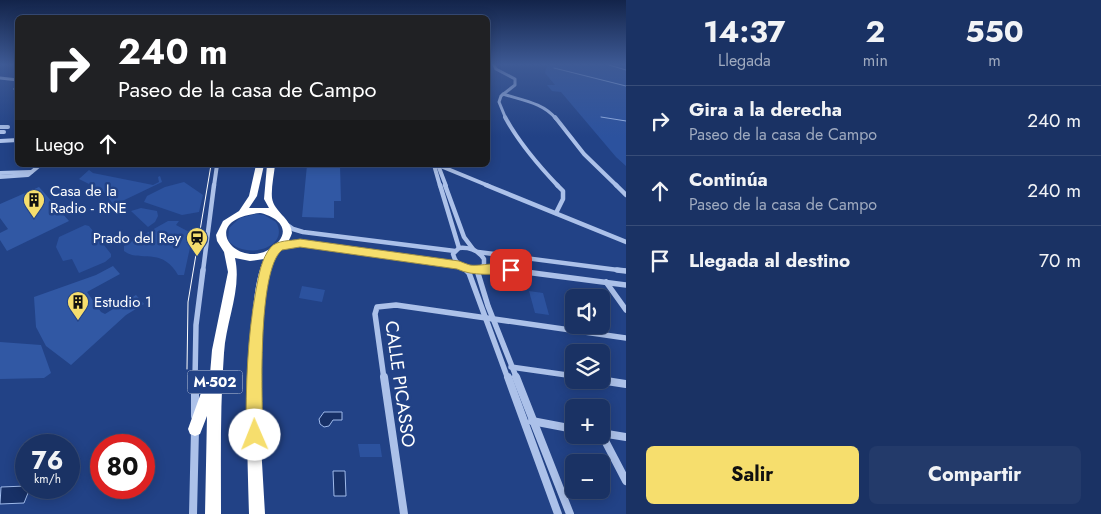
<!DOCTYPE html>
<html lang="es">
<head>
<meta charset="utf-8">
<style>
	:root { --surface:#1a3264; --page:#233a6a; --text:#f1f3f6; --muted:#9faabf; --line:#384d78; --accent:#f6de6d }
	body { margin:0; font-family:Jost,sans-serif; background:var(--page); color:var(--text); height:100vh; display:flex; flex-direction:column; font-size:19px; white-space:nowrap }
	* { box-sizing:border-box; margin:0 }
	p { font-size:16px; color:var(--muted) }
	.icon { flex:none; width:28px; height:28px; fill:none; stroke:currentColor; stroke-width:2; stroke-linecap:round; stroke-linejoin:round }
	.map { position:relative; flex:1; overflow:hidden }
	.details { display:flex; flex-direction:column; background:var(--surface); width:475px }
	.details>* { flex:none }
	.banner { position:absolute; left:15px; top:15px; width:475px; height:152px; border-radius:8px; box-shadow:0 2px 12px #0003,0 0 0 1px var(--line); background:#202124; color:#fff; overflow:hidden }
	.fabs { position:absolute; left:565px; top:289px; display:grid; gap:10px }
	.fabs a { display:grid; place-items:center; width:45px; height:45px; border-radius:8px; background:var(--surface); box-shadow:0 2px 12px #0003,0 0 0 1px var(--line); font-size:25px }
	.speed { position:absolute; left:15px; top:434px; display:flex; gap:10px; font-size:25px; font-weight:700; text-align:center }
	.speed>* { display:grid; place-content:center; width:65px; height:65px; border-radius:50%; background:var(--surface); box-shadow:0 2px 12px #0003,0 0 0 1px var(--line); line-height:1 }
	.speed small { font-size:12px; font-weight:400 }
	.speed .limit { border:8px solid #d22; background:#fff; color:#111 }
	.pin { position:absolute; display:grid; place-items:center; width:42px; height:42px; color:#fff; margin:-21px; border-radius:10px; box-shadow:0 2px 8px #0006 }
	.me { position:absolute; width:55px; margin:-28px; rotate:359deg; stroke-linejoin:round; filter:drop-shadow(0 0 4px #0008) }
	.turn { display:flex; align-items:center; gap:18px; height:105px; padding:0 20px; font-size:22px }
	.turn .icon { width:65px; height:65px; stroke-width:2.5 }
	.turn b { display:block; font-size:35px; line-height:42px }
	.then { display:flex; align-items:center; height:48px; padding:0 20px; background:#0003; gap:10px; font-size:19px }
	.eta { display:flex; justify-content:space-evenly; align-items:center; height:85px; text-align:center }
	.eta b { font-size:30px; font-weight:700; line-height:35px }
	.primary-button { display:flex; gap:10px; margin-top:auto; padding:10px 20px }
	.primary-button a { flex:1; height:58px; border-radius:8px; background:var(--accent); color:#111; font-size:20px; font-weight:700; line-height:58px; text-align:center }
	.primary-button a+a { background:var(--page); color:var(--text) }
	ul { padding:0; list-style:none }
	li { display:flex; align-items:center; gap:15px; height:70px; padding:0 20px; border-top:1px solid var(--line) }
	li div { flex:1 }
	li b { display:block; font-size:19px }
	li em { font-style:normal }
	main { display:flex; flex:1; min-height:0 }
	.map>svg:first-child { display:block }
</style>
</head>
<body>
<main>
<div class="map">
<svg width="626" height="514" viewBox="0 0 626 514">
	<rect width="100%" height="100%" fill="#224286"/>
	<g fill="#2c529e">
		<path d="M547,65h79v101l-10,-9 -55,-65 -9,-1 -5,-6h8l-10,-12z"/>
		<path d="M89,170l4,3 60,12 6,-3 -1,-5 2,-1 2,6 -48,23 -11,-14 -24,-12z"/>
		<path d="M184,182l19,13 -4,17 -17,3 -38,-13 3,-6 18,-9z"/>
		<path d="M141,208l16,3 1,5 -3,6 -7,5 -17,-16z"/>
		<path d="M256,214l8,1 12,7c15,26 -32,39 -48,18l1,-12 11,-10z"/>
		<path d="M168,221h11l-3,4 17,9 -9,41h-6c-16,-29 -39,-12 -54,-24v-5l3,-2z"/>
		<path d="M85,225l4,1 22,28v3l-6,5 -26,11 -7,-14 -9,2 -7,-14 3,-10z"/>
		<path d="M302,286l23,4 -3,12 -23,-4z"/>
		<path d="M529,291l14,2 6,22 -14,-2z"/>
		<path d="M358,444h22l2,13h-22z"/>
	</g>
	<g fill="#173066" stroke="#9fbaeb">
		<path d="M324,412h18v8h-9l-4,6 -5,1 -4,-3 -1,-5z"/>
		<path d="M333,471h12l1,25h-12z"/>
		<path d="M26,486l4,2 -6,15 -24,1 1,-17z"/>
	</g>
	<g fill="none" stroke-linecap="round" stroke-linejoin="round">
		<g stroke="#9fbaeb" stroke-width="1">
			<path d="M609,65l17,5"/>
			<path d="M554,68l72,18"/>
			<path d="M601,117l25,4"/>
		</g>
	</g>
	<g fill="#3158a4">
		<path d="M307,165h33l1,36h-7v17l-32,-1z"/>
		<path d="M39,187l30,34 -62,30 -7,-11v-7l8,-4 -8,-11v-14z"/>
		<path d="M113,266l7,8 -33,18 14,20 4,2 31,-19 8,9 -18,11 -55,50 -25,-19 -10,-19 -2,-30 62,-22z"/>
		<path d="M0,342l41,3 10,28 -7,5 -44,1z"/>
	</g>
	<g fill="none" stroke-linecap="round" stroke-linejoin="round">
		<g stroke="#acc1e9" stroke-width="3">
			<path d="M494,65l2,4 19,10v6l-14,11 -2,6 7,17"/>
			<path d="M0,78l18,2"/>
			<path d="M15,89l3,-1"/>
			<path d="M503,94c18,6 41,9 53,25"/>
		</g>
		<g stroke="#acc1e9" stroke-width="4">
			<path d="M505,117c14,26 33,48 53,69"/>
			<path d="M555,117l29,37 33,32"/>
			<path d="M0,127h8"/>
			<path d="M0,132h4"/>
			<path d="M0,141l18,-1"/>
			<path d="M434,165l6,21"/>
			<path d="M438,165l51,21"/>
			<path d="M438,165l8,21"/>
			<path d="M0,173l31,-1"/>
			<path d="M0,177l28,-2 12,-10"/>
			<path d="M214,186l3,-21"/>
		</g>
		<g stroke="#acc1e9" stroke-width="4.5">
			<path d="M440,185l19,63"/>
			<path d="M445,185l19,52 9,12"/>
			<path d="M486,185l140,57"/>
			<path d="M616,185l10,10"/>
			<path d="M556,213l7,-14v-8l-6,-6"/>
			<path d="M286,224l7,5 10,3 152,19"/>
			<path d="M280,247l20,-4 159,22"/>
			<path d="M459,248c11,-1 19,2 25,11v7c-13,5 -27,4 -31,-12z"/>
			<path d="M478,252l148,19"/>
			<path d="M465,269l2,2"/>
			<path d="M481,269l15,-1 24,3"/>
			<path d="M203,271l11,-86"/>
		</g>
		<g stroke="#acc1e9" stroke-width="5.5">
			<path d="M466,270l3,3 39,106"/>
			<path d="M477,270l11,36 29,73"/>
			<path d="M510,270l116,15"/>
			<path d="M617,270l9,1"/>
			<path d="M606,282l20,28"/>
			<path d="M511,367l63,9"/>
			<path d="M195,379l1,-54 7,-55"/>
			<path d="M384,379l-9,-65 2,-7 19,-2 230,33"/>
		</g>
		<g stroke="#acc1e9" stroke-width="8">
			<path d="M384,377l20,137"/>
			<path d="M508,377l50,137"/>
			<path d="M516,377l54,137"/>
			<path d="M600,380l26,4"/>
			<path d="M195,416v-39"/>
			<path d="M532,421l42,8"/>
			<path d="M601,433l25,48"/>
			<path d="M601,433l25,4"/>
			<path d="M193,514l2,-84"/>
		</g>
		<path fill="#fff" fill-rule="evenodd" d="M256,165h8l-7,31 -8,12h20l-5,-9 3,-34h8c-1,10 -4,23 -3,33 2,14 19,20 20,35 -4,14 -18,21 -22,36 -18,76 -9,167 -5,245h-16c-2,-65 -4,-131 3,-196 2,-19 4,-42 12,-59l-14,2 -15,-3c7,31 -9,63 -11,95 -4,53 -3,107 -3,161h-16l2,-98 -7,18 -5,2 -5,-2 -2,-5 18,-50 4,-5 2,-24 16,-78 -4,-20 -7,-11 -1,-6 7,-14 16,-10 10,-15zM260,213c12,2 31,13 19,28 -34,39 -89,-21 -19,-28z"/>
		<path stroke="#fff" stroke-width="1" d="M187,369l1,-67 23,-137"/>
	</g>
	<linearGradient id="sky" x2="0" y2="1"><stop stop-color="#13244a"/><stop offset="0.47" stop-color="#3e5a95"/><stop offset="1" stop-color="#3e5a95" stop-opacity="0"/></linearGradient>
	<rect width="626" height="137" fill="url(#sky)"/>
	<path fill="#f6de6d" stroke="#a09047" d="M300,239l159,22c3,1 7,3 11,4 12,2 39,-7 47,5l-6,5c-18,-2 -37,2 -54,-6l-157,-22 -18,3c-25,20 -20,152 -19,185l-2,6 -6,2 -6,-2 -3,-6c0,-50 1,-96 10,-145 3,-15 5,-31 15,-43 6,-7 20,-6 29,-8z"/>
	<defs>
		<g id="building-pin" transform="scale(1.125)"><path d="M0 17L-7.5 6A9.5 9.5 0 1 1 7.5 6Z" fill="#f6de6d" stroke="#224286"/><path d="M-4-6H4V6H1V3H-1V6H-4ZM-2.5-4.3h1.7v1.8h-1.7ZM.8-4.3h1.7v1.8H.8ZM-2.5-1h1.7V.8h-1.7ZM.8-1h1.7V.8H.8Z" fill="#111"/></g>
		<g id="station-pin" transform="scale(1.125)"><path d="M0 17L-7.5 6A9.5 9.5 0 1 1 7.5 6Z" fill="#f6de6d" stroke="#224286"/><path d="M-3-6H3Q5-6 5-4V2Q5 4 3 4L4.5 6H3L1.5 4h-3L-3 6H-4.5L-3 4Q-5 4-5 2V-4Q-5-6-3-6ZM-3.5-4v3h7v-3ZM-3.5 1v1.5H-2V1ZM2 1v1.5H3.5V1Z" fill="#111"/></g>
	</defs>
	<g fill-rule="evenodd">
		<use href="#building-pin" x="34" y="200"/>
		<use href="#station-pin" x="197" y="238"/>
		<use href="#building-pin" x="78" y="302"/>
	</g>
	<g text-anchor="middle" stroke-width="5" stroke-linejoin="round" paint-order="stroke">
		<rect fill="#224286" stroke="#bdc6db" stroke-width="1" x="187.5" y="370.5" width="55" height="23" rx="4"/>
		<g font-size="14" font-weight="bold" fill="#fff">
			<text x="215" y="387">M-502</text>
		</g>
		<g font-size="15" fill="#fff" stroke="#224286" text-anchor="start">
			<text x="50" y="196">Casa de la<tspan x="50" dy="17">Radio - RNE</tspan></text>
			<text x="181" y="243" text-anchor="end">Prado del Rey</text>
			<text x="94" y="307">Estudio 1</text>
		</g>
		<g font-size="18" fill="#fff" stroke="#224286">
			<text transform="translate(400 384) rotate(82)" y="6">CALLE PICASSO</text>
		</g>
	</g>
</svg>
<div class="fabs">
<a><svg class="icon" aria-label="sound" viewBox="0 0 24 24"><path d="M4 9h4l5-4v14l-5-4H4zM17 9q2 3 0 6"/></svg></a>
<a><svg class="icon" aria-label="layers" viewBox="0 0 24 24"><path d="M12 4l9 5-9 5-9-5zM3 14l9 5 9-5"/></svg></a>
<a>+</a>
<a>−</a>
</div>
<div class="speed"><div>76<small>km/h</small></div><div class="limit">80</div></div>
<div class="pin" style="left:511px;top:270px;background:#d93025"><svg class="icon" aria-label="arrive" viewBox="0 0 24 24"><path d="M6 21V4h12l-3 4 3 4H6"/></svg></div>
<svg class="me" style="left:255px;top:435px" viewBox="-20 -20 40 40"><circle r="19" fill="#fff"/><path d="M0-13L10 11 0 6-10 11z" fill="#f6de6d"/></svg>
<div class="banner">
<div class="turn"><svg class="icon" aria-label="right" viewBox="0 0 24 24"><path d="M7 20v-9h11M14 6l5 5-5 5"/></svg><div><b>240 m</b>Paseo de la casa de Campo</div></div>
<div class="then">Luego<svg class="icon" aria-label="ahead" viewBox="0 0 24 24"><path d="M12 20V5M6 11l6-6 6 6"/></svg></div>
</div>
</div>
<section class="details">
<div class="eta">
<div><b>14:37</b><p>Llegada</p></div>
<div><b>2</b><p>min</p></div>
<div><b>550</b><p>m</p></div>
</div>
<ul>
<li><svg class="icon" aria-label="right" viewBox="0 0 24 24"><path d="M7 20v-9h11M14 6l5 5-5 5"/></svg><div><b>Gira a la derecha</b><p>Paseo de la casa de Campo</p></div><em>240 m</em></li>
<li><svg class="icon" aria-label="ahead" viewBox="0 0 24 24"><path d="M12 20V5M6 11l6-6 6 6"/></svg><div><b>Continúa</b><p>Paseo de la casa de Campo</p></div><em>240 m</em></li>
<li><svg class="icon" aria-label="arrive" viewBox="0 0 24 24"><path d="M6 21V4h12l-3 4 3 4H6"/></svg><div><b>Llegada al destino</b></div><em>70 m</em></li>
</ul>
<div class="primary-button"><a>Salir</a><a>Compartir</a></div>
</section>
</main>
</body>
</html>
